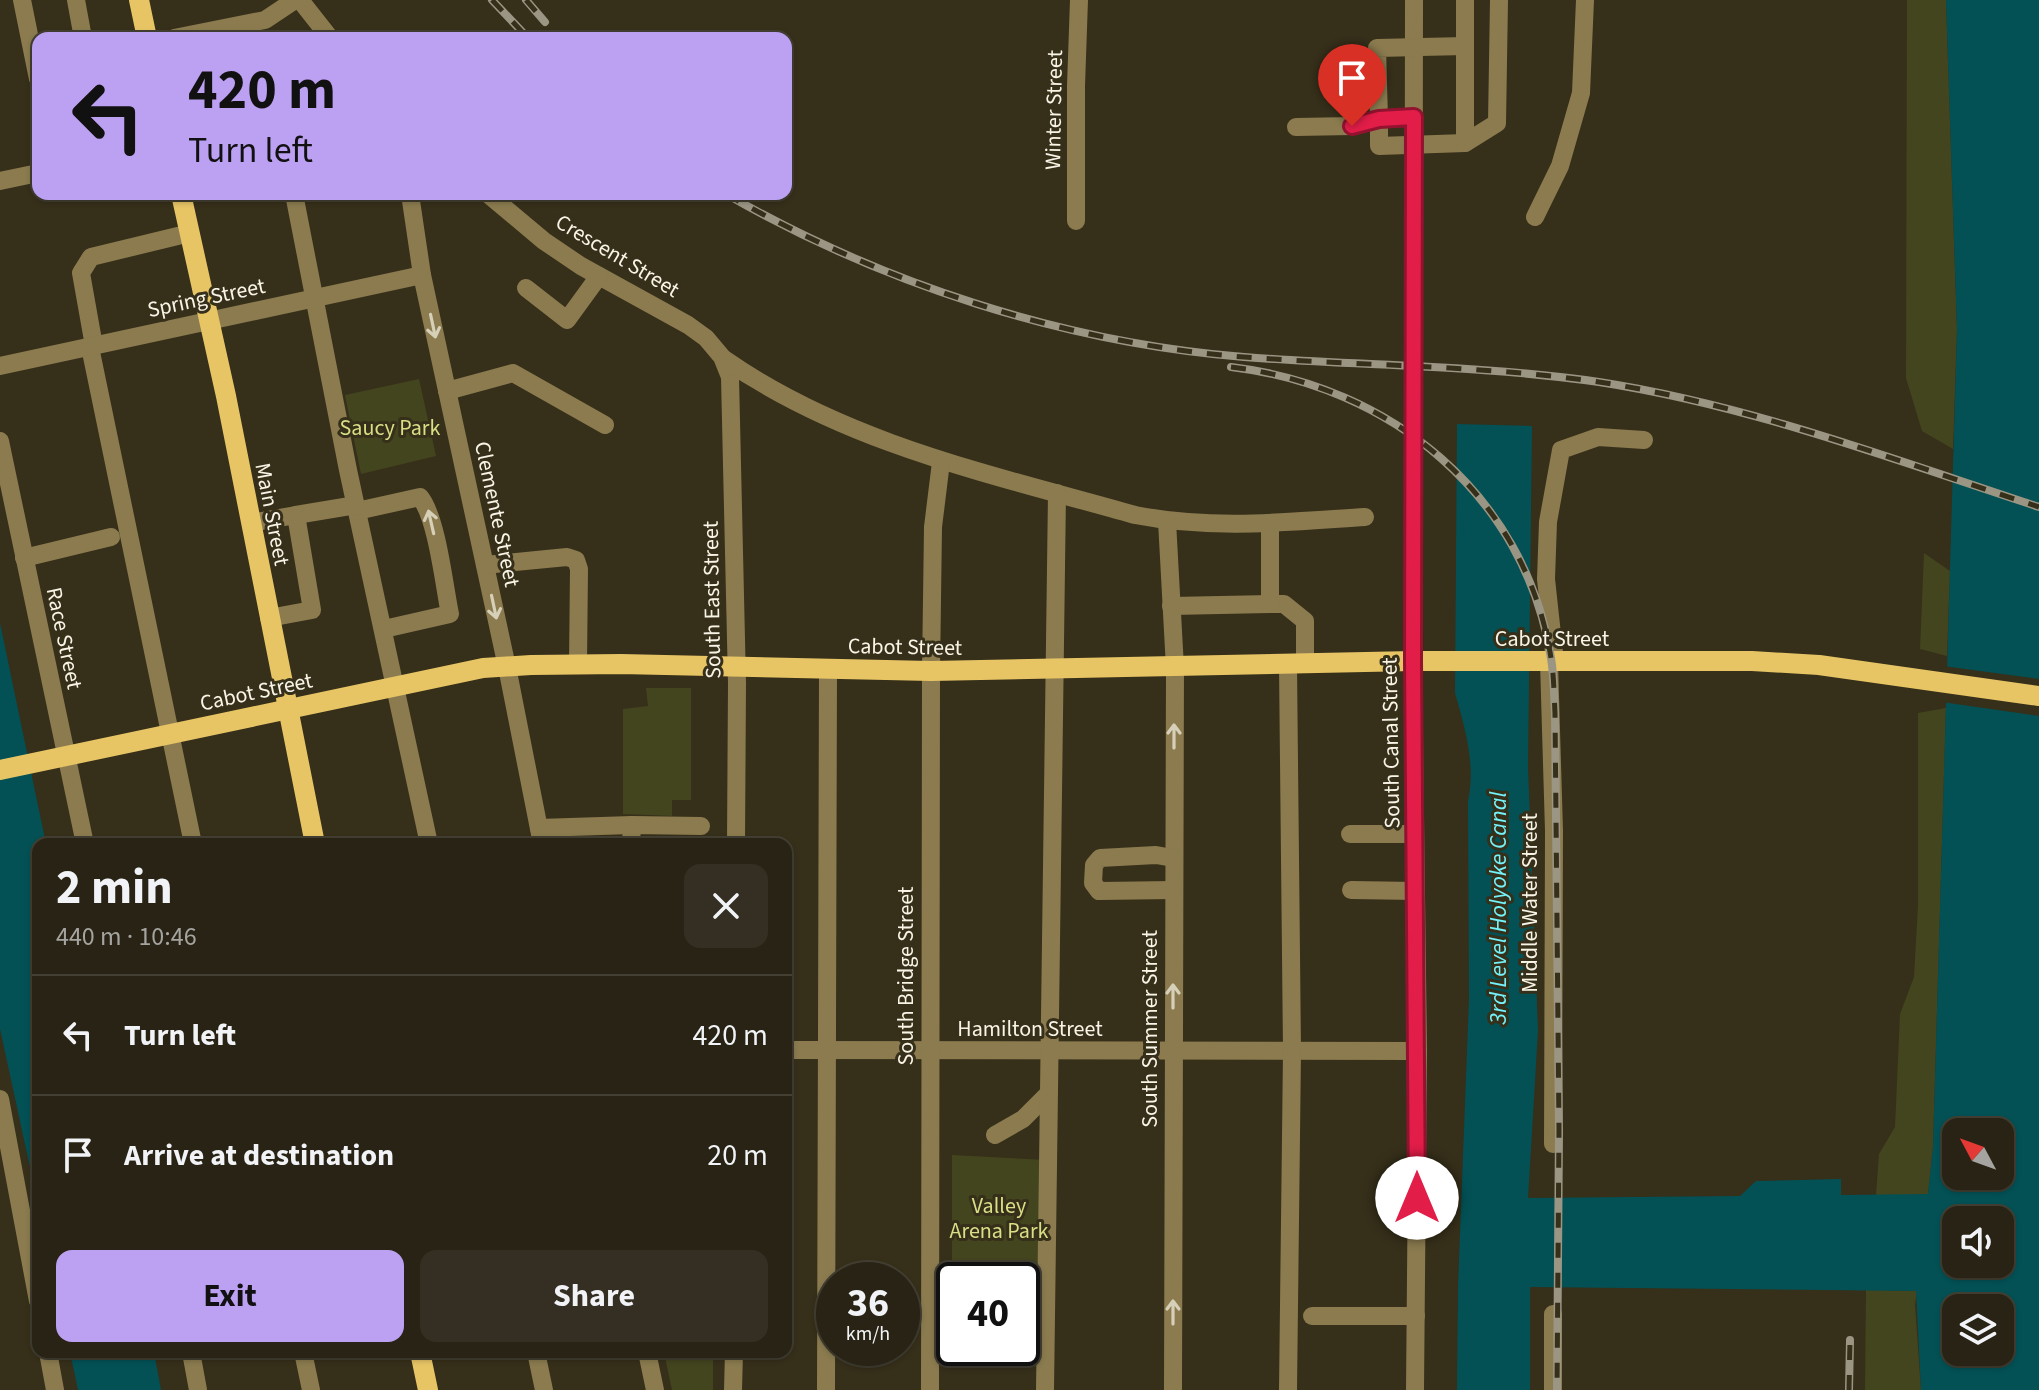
<!DOCTYPE html>
<html lang="en">
<head>
<meta charset="utf-8">
<style>
	:root { --surface:#282314; --page:#342f22; --text:#f1f3f6; --muted:#a5a4a0; --line:#444034; --accent:#bca0f2 }
	body { margin:0; font-family:"Source Sans 3",sans-serif; background:var(--page); color:var(--text); height:100vh; display:flex; flex-direction:column; font-size:30px; white-space:nowrap }
	* { box-sizing:border-box; margin:0 }
	p { font-size:26px; color:var(--muted) }
	.icon { flex:none; width:44px; height:44px; fill:none; stroke:currentColor; stroke-width:2; stroke-linecap:round; stroke-linejoin:round }
	.map { position:relative; flex:1; overflow:hidden }
	.side { position:absolute; left:32px; top:838px; width:760px; height:520px; display:flex; flex-direction:column; background:var(--surface); border-radius:16px; box-shadow:0 2px 6px #0004,0 0 0 2px var(--line) }
	.side>* { flex:none }
	.banner { position:absolute; left:32px; top:32px; width:760px; height:168px; border-radius:16px; box-shadow:0 2px 6px #0004,0 0 0 2px var(--line); background:#bca0f2; color:#111; overflow:hidden }
	.needle { width:52px; rotate:311deg }
	.tools { position:absolute; left:1942px; top:1118px; display:grid; gap:16px }
	.tools a { display:grid; place-items:center; width:72px; height:72px; border-radius:16px; background:var(--surface); box-shadow:0 2px 6px #0004,0 0 0 2px var(--line); font-size:40px }
	.speed { position:absolute; left:816px; top:1262px; display:flex; gap:16px; font-size:40px; font-weight:700; text-align:center }
	.speed>* { display:grid; place-content:center; width:104px; height:104px; border-radius:50%; background:var(--surface); box-shadow:0 2px 6px #0004,0 0 0 2px var(--line); line-height:1 }
	.speed small { font-size:20px; font-weight:400 }
	.speed .limit { border:4px solid #111; border-radius:12px; background:#fff; color:#111 }
	.pin { position:absolute; display:grid; place-items:center; width:68px; height:68px; color:#fff; margin:-82px -34px; border-radius:50% 50% 50% 0; rotate:-45deg; box-shadow:0 0 8px #0007 }
	.pin .icon { rotate:45deg }
	.me { position:absolute; width:88px; margin:-44px; rotate:0deg; stroke-linejoin:round; filter:drop-shadow(0 0 6px #0008) }
	.turn { display:flex; align-items:center; gap:28px; height:168px; padding:0 24px; font-size:36px }
	.turn .icon { width:104px; height:104px; stroke-width:2.5 }
	.turn b { display:block; font-size:56px; line-height:68px }
	.round { display:grid; place-items:center; flex:none; width:84px; height:84px; border-radius:16px; background:var(--page) }
	.headline { display:flex; align-items:center; justify-content:space-between; height:136px; padding:0 24px }
	h1 { font-size:48px; font-weight:700; line-height:60px }
	.cta { display:flex; gap:16px; margin-top:auto; padding:16px 24px }
	.cta a { flex:1; height:92px; border-radius:16px; background:var(--accent); color:#111; font-size:32px; font-weight:700; line-height:92px; text-align:center }
	.cta a+a { background:var(--page); color:var(--text) }
	ul { padding:0; list-style:none }
	li { display:flex; align-items:center; gap:24px; height:120px; padding:0 24px; border-top:2px solid var(--line) }
	li div { flex:1 }
	li b { display:block; font-size:30px }
	li em { font-style:normal }
	.map>svg:first-child { display:block }
</style>
</head>
<body>
<div class="map">
<svg width="2039" height="1390" viewBox="0 0 2039 1390">
	<rect width="100%" height="100%" fill="#362f1a"/>
	<g fill="#43451f">
		<path d="M1907,0h39l11,330 -4,119 -31,-18 -16,-53z"/>
		<path d="M419,379l17,77 -75,18 -16,-79z"/>
		<path d="M1924,553l26,18 -3,85 -27,-7z"/>
		<path d="M646,688h45v112h-19v16l-49,-2v-105l25,-3z"/>
		<path d="M1946,708l-13,439 -5,48h-52l3,-41 16,-27 5,-113 14,-37 4,-71v-193z"/>
		<path d="M952,1155l94,5 -1,117 -93,-1z"/>
		<path d="M1866,1290l51,1 -2,14 6,85h-56z"/>
		<path d="M664,1352h49v38h-41z"/>
	</g>
	<g fill="#035155" fill-rule="evenodd">
		<path d="M1946,0h93v1390h-118l-5,-99 -386,-4v103h-73l1,-104 11,-288 -1,-197c8,-36 -3,-73 -13,-108l2,-269 75,2 -4,341 10,264 -10,167 212,-2 16,-15 85,-2v16l87,-1 5,-47 24,-817zM1956,1132h44v44h-44zM1956,1220h44v44h-44zM1956,1308h44v44h-44z"/>
		<path d="M0,623l46,221h-8v360l-38,-175z"/>
		<path d="M70,1352h84l7,38h-83z"/>
	</g>
	<path fill="#362f1a" d="M1943,666l96,13v37l-97,-14z"/>
	<g fill="none" stroke-linecap="round" stroke-linejoin="round">
		<g stroke="#8b7b4f" stroke-width="18">
			<path d="M22,0l16,79"/>
			<path d="M76,0l7,38"/>
			<path d="M300,0l30,38"/>
			<path d="M1414,0l-1,661 5,390 -3,339"/>
			<path d="M174,38l91,-18 30,-20"/>
			<path d="M1414,117l-35,2 -2,-71 88,-2"/>
			<path d="M1296,127l56,-1 27,-7v27l86,-3 32,-20 2,-123"/>
			<path d="M1465,143v-143"/>
			<path d="M0,181l38,-8"/>
			<path d="M294,194l54,276 81,374"/>
			<path d="M410,194l12,81 85,392 35,177"/>
			<path d="M488,194l56,47 37,25 107,59 18,13 16,19 8,20 7,306 -1,161"/>
			<path d="M1535,217l25,-51 21,-73 4,-93"/>
			<path d="M1076,221v-135l3,-86"/>
			<path d="M526,288l41,32 32,-44"/>
			<path d="M94,346l-13,-73 10,-16 99,-24"/>
			<path d="M90,347l103,497"/>
			<path d="M724,359c122,85 270,116 411,156 76,15 153,7 230,2"/>
			<path d="M0,366l422,-91"/>
			<path d="M447,391l66,-18 92,52"/>
			<path d="M0,441l85,403"/>
			<path d="M357,511l63,-14c17,21 24,88 30,117l-66,15"/>
			<path d="M296,515l60,-10"/>
			<path d="M1167,521l8,147 -2,722"/>
			<path d="M251,523l45,-8 16,95 -43,8"/>
			<path d="M1270,523v81h14l21,17v43"/>
			<path d="M24,558l87,-21"/>
			<path d="M485,565l82,-8 9,3 3,9 -1,95"/>
			<path d="M1171,606l99,-2"/>
			<path d="M1549,662l5,169 -1,313"/>
			<path d="M1555,662l-9,-83 2,-57 13,-72 37,-13 46,3"/>
			<path d="M539,828l93,-3"/>
			<path d="M1350,834h65"/>
			<path d="M631,844l1,-19 69,1"/>
			<path d="M1173,890l-74,1 -6,-8 1,-18 6,-7 56,-3 17,3"/>
			<path d="M1351,890l65,1"/>
			<path d="M786,1050l632,1"/>
			<path d="M0,1099l38,202"/>
			<path d="M995,1135l28,-16 25,-25"/>
			<path d="M1312,1316h104"/>
			<path d="M48,1352l7,38"/>
			<path d="M191,1352l7,38"/>
			<path d="M303,1352l8,38"/>
			<path d="M536,1352l8,38"/>
			<path d="M647,1352l8,38"/>
			<path d="M733,1390l1,-38"/>
			<path d="M826,1390l2,-721"/>
			<path d="M930,1390l1,-719 2,-144 8,-65"/>
			<path d="M1045,1390l12,-897"/>
			<path d="M1288,1390l4,-339 -4,-386"/>
			<path d="M1553,1390v-76"/>
		</g>
		<g stroke="#e7c565" stroke-width="20">
			<path d="M139,0l8,38"/>
			<path d="M181,194l45,202 89,448"/>
			<path d="M0,770l483,-102 48,-3 90,-1 310,7 482,-10h339l67,4 220,31"/>
			<path d="M420,1352l8,38"/>
		</g>
		<g stroke="#9b9684" stroke-width="8">
			<g id="rail">
				<path d="M492,0l36,38"/>
				<path d="M526,0l19,22"/>
				<path d="M726,194c155,89 339,149 518,163 118,9 237,8 355,25 150,23 296,78 440,125"/>
				<path d="M1231,367c159,19 294,127 320,291 3,18 3,37 4,55l4,417 -2,260"/>
				<path d="M1849,1390l1,-50"/>
			</g>
		</g>
		<use href="#rail" stroke="#362f1a" stroke-width="5" stroke-dasharray="15" stroke-linecap="butt"/>
	</g>
	<defs><path id="oneway-shaft" d="M-6 0H5M1.5-3L5.5 0L1.5 3" fill="none" stroke-width="1.6" stroke-linecap="round" stroke-linejoin="round" transform="scale(2)"/></defs>
	<g stroke="#d7d0b9">
		<use href="#oneway-shaft" transform="translate(433 326) rotate(78)"/>
		<use href="#oneway-shaft" transform="translate(431 522) rotate(-103)"/>
		<use href="#oneway-shaft" transform="translate(494 607) rotate(78)"/>
		<use href="#oneway-shaft" transform="translate(1174 736) rotate(-90)"/>
		<use href="#oneway-shaft" transform="translate(1173 996) rotate(-90)"/>
		<use href="#oneway-shaft" transform="translate(1173 1312) rotate(-90)"/>
	</g>
	<g fill="none" stroke-linecap="round" stroke-linejoin="round">
		<g stroke="#92132f" stroke-width="20">
			<path id="route" d="M1352,126l27,-7 35,-2 -1,544 4,537"/>
		</g>
		<use href="#route" stroke="#e11d48" stroke-width="14"/>
	</g>
	<g text-anchor="middle" stroke-width="6" stroke-linejoin="round" paint-order="stroke">
		<g font-size="22" fill="#f8f4e6" stroke="#362f1a">
			<text transform="translate(1053 110) rotate(-89)" y="8">Winter Street</text>
			<text transform="translate(618 255) rotate(31)" y="8">Crescent Street</text>
			<text transform="translate(206 297) rotate(-12)" y="8">Spring Street</text>
			<text transform="translate(273 514) rotate(79)" y="8">Main Street</text>
			<text transform="translate(498 514) rotate(78)" y="8">Clemente Street</text>
			<text transform="translate(711 600) rotate(-91)" y="8">South East Street</text>
			<text transform="translate(65 638) rotate(78)" y="8">Race Street</text>
			<text x="1552" y="646">Cabot Street</text>
			<text transform="translate(905 646) rotate(1)" y="8">Cabot Street</text>
			<text transform="translate(256 691) rotate(-12)" y="8">Cabot Street</text>
			<text transform="translate(1390 743) rotate(-91)" y="8">South Canal Street</text>
			<text transform="translate(1529 903) rotate(-90)" y="8">Middle Water Street</text>
			<text transform="translate(905 976) rotate(-90)" y="8">South Bridge Street</text>
			<text x="1030" y="1036">Hamilton Street</text>
			<text transform="translate(1149 1029) rotate(-90)" y="8">South Summer Street</text>
		</g>
		<g font-size="22" fill="#d9df85" stroke="#362f1a">
			<text x="390" y="435">Saucy Park</text>
			<text x="999" y="1213">Valley<tspan x="999" dy="25">Arena Park</tspan></text>
		</g>
		<g font-size="24" font-style="italic" fill="#73f2f9" stroke="#362f1a">
			<text transform="translate(1498 908) rotate(-90)" y="8">3rd Level Holyoke Canal</text>
		</g>
	</g>
</svg>
<div class="tools">
<a><svg class="needle" viewBox="-14 -14 28 28"><path d="M0-13l5 13h-10z" fill="#e53935"/><path d="M0 13l5-13h-10z" fill="#a5a4a0"/></svg></a>
<a><svg class="icon" aria-label="sound" viewBox="0 0 24 24"><path d="M4 9h4l5-4v14l-5-4H4zM17 9q2 3 0 6"/></svg></a>
<a><svg class="icon" aria-label="layers" viewBox="0 0 24 24"><path d="M12 4l9 5-9 5-9-5zM3 14l9 5 9-5"/></svg></a>
</div>
<div class="speed"><div>36<small>km/h</small></div><div class="limit">40</div></div>
<div class="pin" style="left:1352px;top:126px;background:#d93025"><svg class="icon" aria-label="arrive" viewBox="0 0 24 24"><path d="M6 21V4h12l-3 4 3 4H6"/></svg></div>
<svg class="me" style="left:1417px;top:1198px" viewBox="-20 -20 40 40"><circle r="19" fill="#fff"/><path d="M0-13L10 11 0 6-10 11z" fill="#e11d48"/></svg>
<div class="banner">
<div class="turn"><svg class="icon" aria-label="left" viewBox="0 0 24 24"><path d="M17 20v-9H6M10 6l-5 5 5 5"/></svg><div><b>420 m</b>Turn left</div></div>
</div>
<section class="side">
<div class="headline"><div><h1>2 min</h1><p>440 m · 10:46</p></div><a class="round"><svg class="icon" aria-label="close" viewBox="0 0 24 24"><path d="M6 6l12 12M18 6L6 18"/></svg></a></div>
<ul>
<li><svg class="icon" aria-label="left" viewBox="0 0 24 24"><path d="M17 20v-9H6M10 6l-5 5 5 5"/></svg><div><b>Turn left</b></div><em>420 m</em></li>
<li><svg class="icon" aria-label="arrive" viewBox="0 0 24 24"><path d="M6 21V4h12l-3 4 3 4H6"/></svg><div><b>Arrive at destination</b></div><em>20 m</em></li>
</ul>
<div class="cta"><a>Exit</a><a>Share</a></div>
</section>
</div>
</body>
</html>
